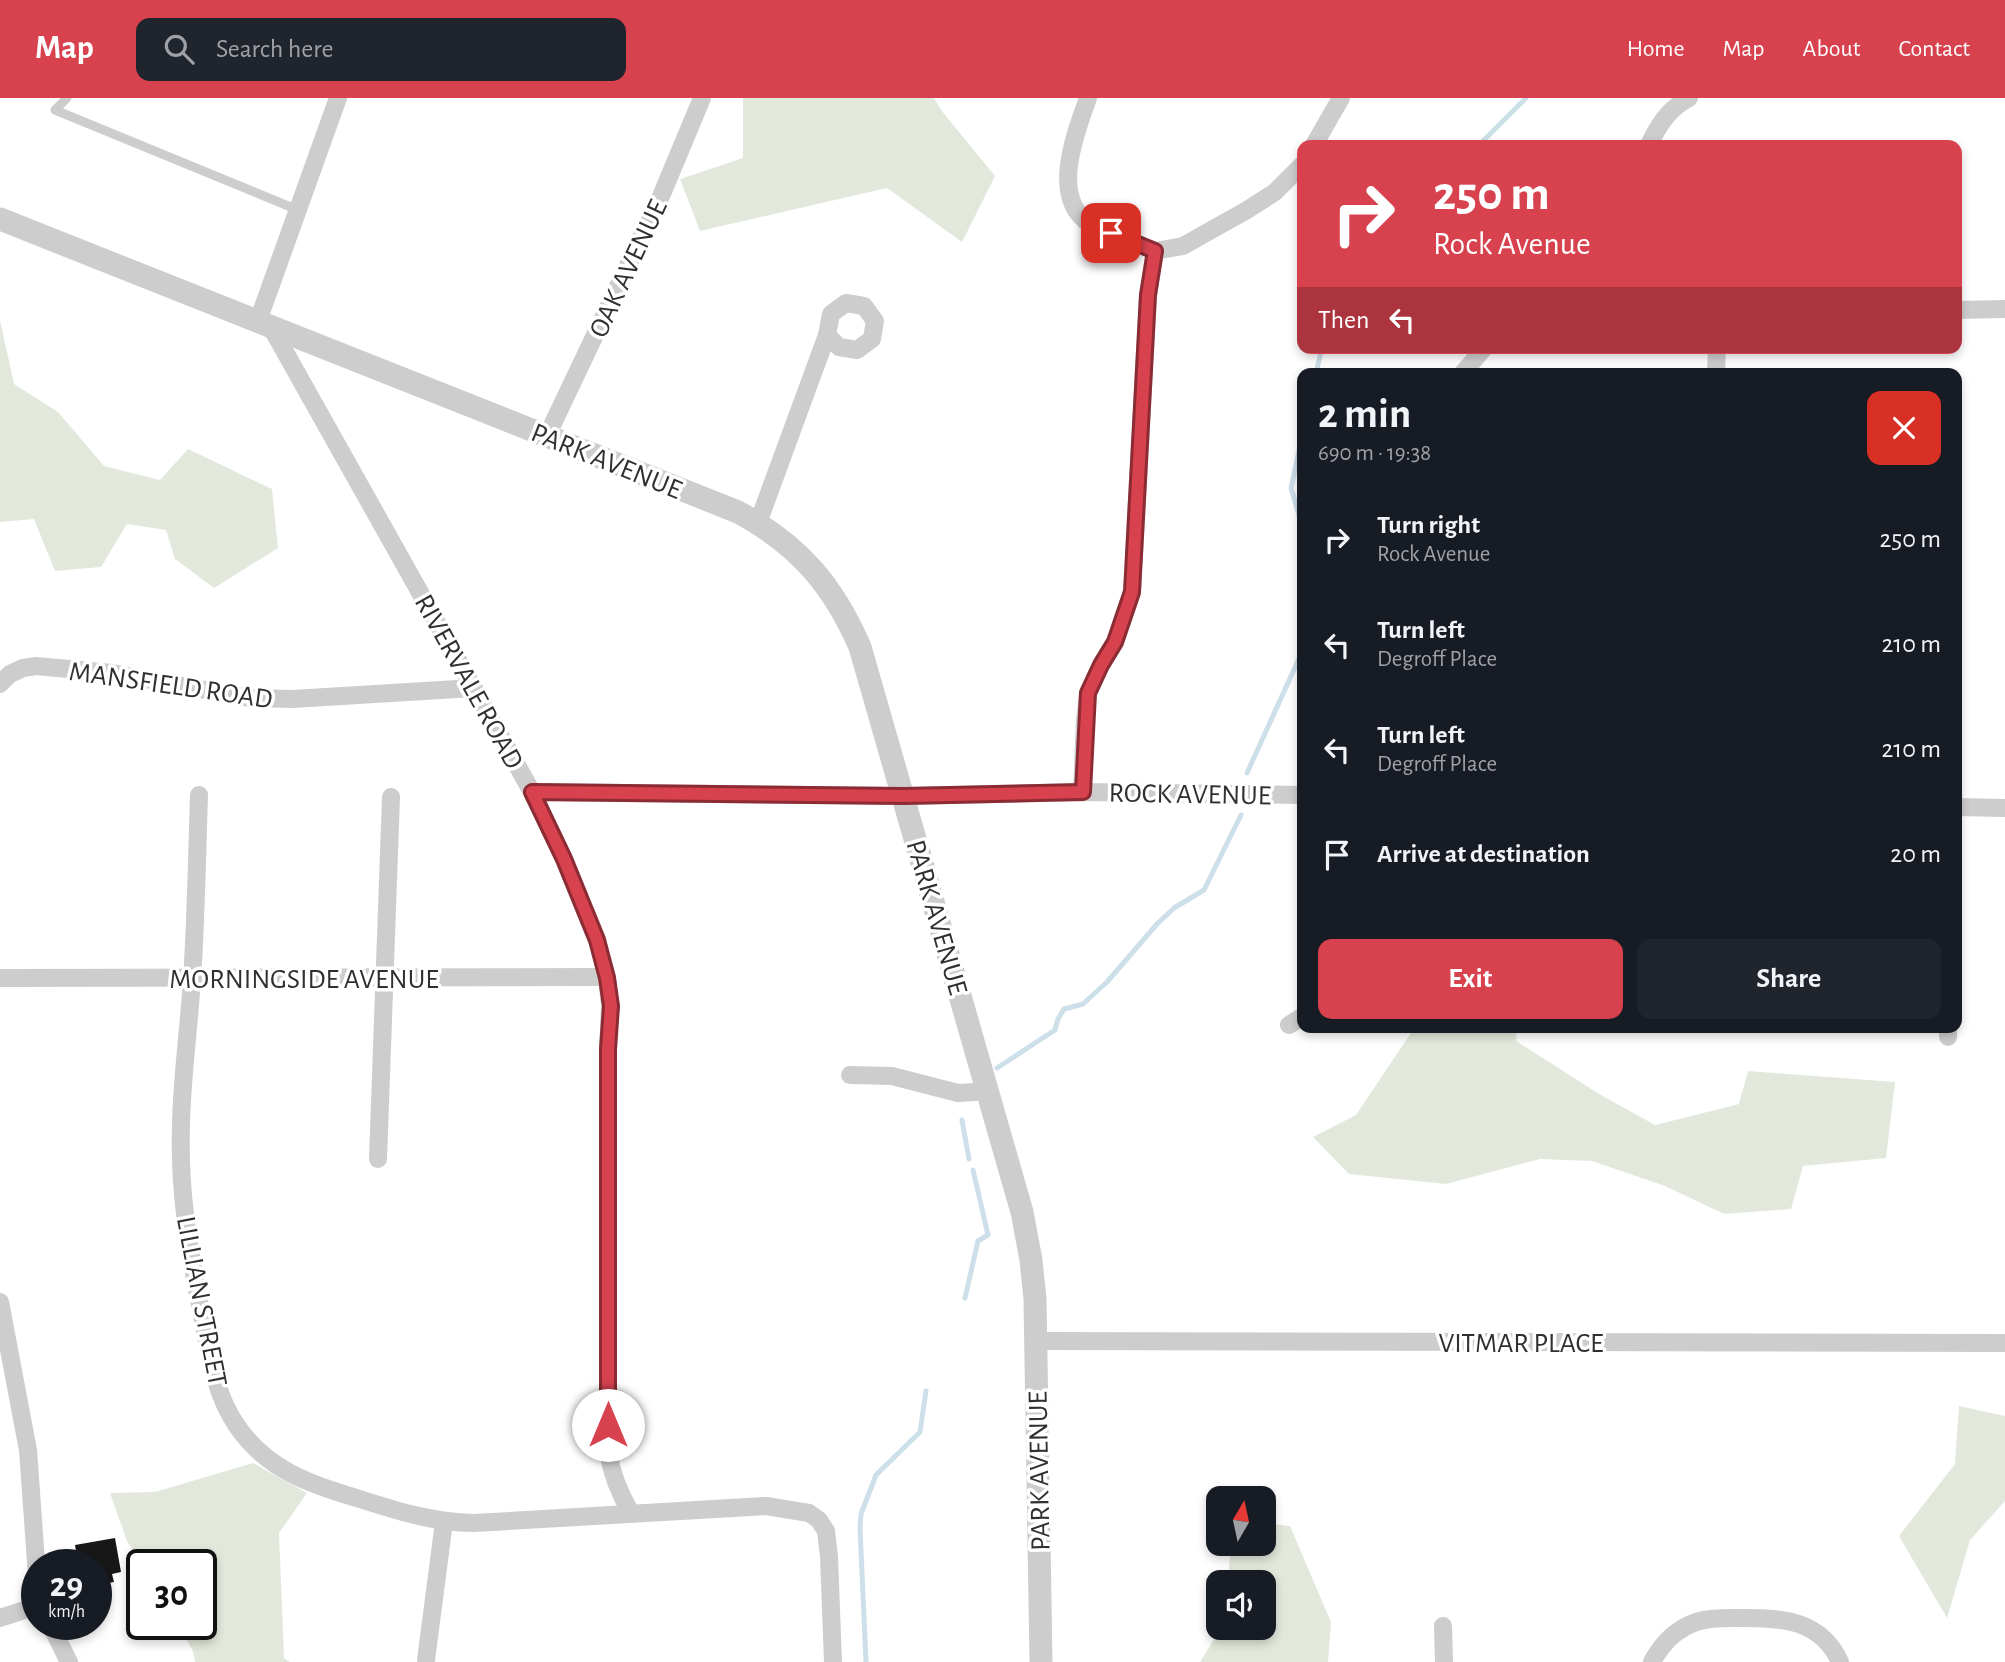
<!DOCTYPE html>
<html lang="en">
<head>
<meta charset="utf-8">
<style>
	:root { --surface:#171b24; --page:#20242c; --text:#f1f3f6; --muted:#9ea1a6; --accent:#d7424e }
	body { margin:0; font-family:"Alegreya Sans",sans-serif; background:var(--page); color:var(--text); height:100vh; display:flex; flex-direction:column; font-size:26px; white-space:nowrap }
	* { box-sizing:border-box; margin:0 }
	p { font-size:23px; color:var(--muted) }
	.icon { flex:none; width:38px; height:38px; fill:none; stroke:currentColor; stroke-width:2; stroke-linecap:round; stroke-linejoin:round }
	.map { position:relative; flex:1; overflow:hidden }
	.sheet { position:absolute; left:1297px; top:270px; width:665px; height:665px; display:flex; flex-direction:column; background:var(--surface); border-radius:14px; box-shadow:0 4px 10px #0003 }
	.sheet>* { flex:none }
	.guide { position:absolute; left:1297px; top:42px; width:665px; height:214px; border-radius:14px; box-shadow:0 4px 10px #0003; background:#d7424e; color:#fff; overflow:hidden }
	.needle { width:46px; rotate:9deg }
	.fabs { position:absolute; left:1206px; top:1388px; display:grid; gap:14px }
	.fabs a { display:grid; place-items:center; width:70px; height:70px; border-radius:14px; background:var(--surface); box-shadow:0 4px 10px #0003; font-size:35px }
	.speed { position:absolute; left:21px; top:1451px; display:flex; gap:14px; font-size:35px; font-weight:700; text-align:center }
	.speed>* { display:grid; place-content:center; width:91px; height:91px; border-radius:50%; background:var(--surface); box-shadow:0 4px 10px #0003; line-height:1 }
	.speed small { font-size:18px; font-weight:400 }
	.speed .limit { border:4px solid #111; border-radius:10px; background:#fff; color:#111 }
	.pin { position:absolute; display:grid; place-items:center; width:60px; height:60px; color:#fff; margin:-30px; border-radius:14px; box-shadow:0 4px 10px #0006 }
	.me { position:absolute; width:77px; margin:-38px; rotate:0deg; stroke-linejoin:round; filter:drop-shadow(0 0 5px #0008) }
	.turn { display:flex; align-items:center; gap:24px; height:147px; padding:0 21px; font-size:32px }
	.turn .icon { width:91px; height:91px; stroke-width:2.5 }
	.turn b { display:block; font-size:49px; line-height:60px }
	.then { display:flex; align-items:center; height:66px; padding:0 21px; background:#0003; gap:14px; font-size:26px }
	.round { display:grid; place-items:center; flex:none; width:74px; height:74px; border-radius:14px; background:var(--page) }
	.summary { display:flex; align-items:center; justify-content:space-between; height:119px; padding:0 21px }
	h1 { font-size:42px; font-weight:700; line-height:52px }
	.primary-button { display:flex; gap:14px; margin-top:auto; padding:14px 21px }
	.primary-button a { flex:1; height:80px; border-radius:14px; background:var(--accent); color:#fff; font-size:28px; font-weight:700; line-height:80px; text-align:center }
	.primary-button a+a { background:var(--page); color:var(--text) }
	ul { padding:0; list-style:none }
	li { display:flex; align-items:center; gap:21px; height:105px; padding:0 21px }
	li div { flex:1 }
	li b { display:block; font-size:26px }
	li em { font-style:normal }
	header { display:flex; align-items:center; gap:42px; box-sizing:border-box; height:98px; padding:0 35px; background:var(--accent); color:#fff }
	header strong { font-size:33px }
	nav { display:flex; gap:38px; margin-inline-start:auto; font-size:24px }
	.search { width:490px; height:63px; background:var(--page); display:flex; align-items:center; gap:18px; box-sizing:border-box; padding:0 24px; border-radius:14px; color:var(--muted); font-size:26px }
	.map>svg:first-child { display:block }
</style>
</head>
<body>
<header>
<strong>Map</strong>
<div class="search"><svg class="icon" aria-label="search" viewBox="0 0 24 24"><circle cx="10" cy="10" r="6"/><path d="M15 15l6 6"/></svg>Search here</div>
<nav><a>Home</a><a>Map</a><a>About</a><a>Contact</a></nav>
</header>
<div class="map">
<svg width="2005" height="1564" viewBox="0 0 2005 1564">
	<rect width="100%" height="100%" fill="#fff"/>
	<g fill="#e3e8dc">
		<path d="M743,0h191l7,12 54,66 -33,66 -75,-54 -187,43 -20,-52 63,-21z"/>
		<path d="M0,222l14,64 44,28 46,54 56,14 28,-31 84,40 6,59 -64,40 -39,-29 -9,-29 -39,-6 -26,43 -46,4 -21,-52 -34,3z"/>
		<path d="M1415,929h102l-1,14 83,53 56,31 84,-21 9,-33 147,11 -9,76 -83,8 -12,43 -67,5 -59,-28 -73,-25 -52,-2 -94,25 -97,-10 -36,-37 43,-22z"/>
		<path d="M1959,1308l46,10v85l-35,39 -23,78 -48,-82 56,-72z"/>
		<path d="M253,1365l54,30 -28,40 5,125 6,4h-95l-2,-11 -16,-27h24v-60l-59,1 -15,-24 -17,-48 45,-1z"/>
		<path d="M1264,1425l26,3 41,96 -3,40h-128l21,-34h43v-46h-36l3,-38h33z"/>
	</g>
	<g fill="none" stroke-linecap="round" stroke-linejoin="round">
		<g stroke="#cddfe9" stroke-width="5">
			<path d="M1479,47l47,-47"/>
			<path d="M1316,275l6,-25"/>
			<path d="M1302,339l-11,51 11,37"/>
			<path d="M1247,675l55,-121"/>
			<path d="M997,970l58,-38 3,-11 6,-10 19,-5 24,-22 50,-58 17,-16 30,-18 37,-75"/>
			<path d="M962,1022l7,39"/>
			<path d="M965,1200l13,-57 10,-6 -15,-65"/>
			<path d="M866,1564l-6,-134 1,-14 15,-39 44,-43 6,-41"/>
		</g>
	</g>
	<path fill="#171717" d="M115,1440l6,34 -9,2 2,8 -18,3v-21h-18l-3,-19z"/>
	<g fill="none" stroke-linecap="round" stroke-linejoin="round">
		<path stroke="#cdcdcd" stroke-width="9" d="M67,0l-12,12 243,100"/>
		<g stroke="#cdcdcd" stroke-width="18">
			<path d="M1088,0c-12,34 -39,100 2,126 19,12 45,18 65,27"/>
			<path d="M1314,47l27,-47"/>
			<path d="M1649,47c9,-19 20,-37 40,-47"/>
			<path d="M1155,153l28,-5 64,-36 28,-18 27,-27"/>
			<path d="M846,205l18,3 11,15 -3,18 -15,11 -18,-3 -12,-12 4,-21z"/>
			<path d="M1956,212l49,-1"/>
			<path d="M258,223l80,-223"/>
			<path d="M271,229l261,465 32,67 33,81 10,37 3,29 -2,44v402c4,23 11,41 23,61"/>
			<path d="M1463,275l21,-25"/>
			<path d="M1716,275l1,-25"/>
			<path d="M547,338l115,-242 40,-96"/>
			<path d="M758,425l69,-188"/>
			<path d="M0,586l10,-10 13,-6 13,-2 76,7 137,25 43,1 182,-11"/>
			<path d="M532,694l372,4 178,-4 220,3"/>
			<path d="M1082,694l3,-72 3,-27 13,-28 14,-23 17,-50 16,-297 7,-44"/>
			<path d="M199,697c-2,61 -3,123 -7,185 -4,59 -13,119 -11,179 1,53 11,105 21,157 8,38 12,77 35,110 32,47 78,59 129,75 38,12 68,21 108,22l292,-17 43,7 10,7 7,11 3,26 4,105"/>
			<path d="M1956,709l49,1"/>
			<path d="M0,880l607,-1"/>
			<path d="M1289,927l13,-8"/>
			<path d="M1948,939v-10"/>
			<path d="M850,977l42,1 66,17 30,-2"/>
			<path d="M378,1061l13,-362"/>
			<path d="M0,1204l28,148 9,126"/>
			<path d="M1036,1243l969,2"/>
			<path d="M0,1520l37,-12"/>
			<path d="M50,1526l19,38"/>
			<path d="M1443,1528l1,36"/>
			<path d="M426,1562l18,-138"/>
			<path d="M1652,1564c8,-15 18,-27 33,-35 17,-10 38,-9 58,-9 40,0 78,2 97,44"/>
		</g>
		<path stroke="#cdcdcd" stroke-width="23" d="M0,121l738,293c61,33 95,73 122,135l162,565 9,48 4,39 6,363"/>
	</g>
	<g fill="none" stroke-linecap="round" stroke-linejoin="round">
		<g stroke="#8c2b33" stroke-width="18">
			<path id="route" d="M608,1327v-376l3,-43 -4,-28 -10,-38 -33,-81 -32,-67 372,4 179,-4 5,-99 13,-28 14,-23 17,-50 16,-297 7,-44 -44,-18"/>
		</g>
		<use href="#route" stroke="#d7424e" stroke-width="12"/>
	</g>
	<g text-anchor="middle" stroke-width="7" stroke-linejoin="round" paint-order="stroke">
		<g font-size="28" fill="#303030" stroke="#fff">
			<text transform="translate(627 170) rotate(-65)" y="10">OAK AVENUE</text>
			<text transform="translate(607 362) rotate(22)" y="10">PARK AVENUE</text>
			<text transform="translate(470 583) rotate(61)" y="10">RIVERVALE ROAD</text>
			<text transform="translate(171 586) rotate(8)" y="10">MANSFIELD ROAD</text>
			<text transform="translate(1190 695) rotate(1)" y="10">ROCK AVENUE</text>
			<text transform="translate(938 819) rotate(74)" y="10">PARK AVENUE</text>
			<text x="304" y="890">MORNINGSIDE AVENUE</text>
			<text transform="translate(203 1203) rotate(79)" y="10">LILLIAN STREET</text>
			<text x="1521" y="1254">VITMAR PLACE</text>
			<text transform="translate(1038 1373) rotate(-91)" y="10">PARK AVENUE</text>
		</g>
	</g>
</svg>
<div class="fabs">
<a><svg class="needle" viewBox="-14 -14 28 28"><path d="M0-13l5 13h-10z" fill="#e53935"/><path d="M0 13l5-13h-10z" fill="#9ea1a6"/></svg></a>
<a><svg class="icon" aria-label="sound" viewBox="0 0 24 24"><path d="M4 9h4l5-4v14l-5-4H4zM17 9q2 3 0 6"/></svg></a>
</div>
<div class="speed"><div>29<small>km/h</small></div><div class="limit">30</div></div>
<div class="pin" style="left:1111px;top:135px;background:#d93025"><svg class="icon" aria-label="arrive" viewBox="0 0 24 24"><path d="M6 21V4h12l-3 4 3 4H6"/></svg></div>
<svg class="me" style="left:608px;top:1327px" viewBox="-20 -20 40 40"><circle r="19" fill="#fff"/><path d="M0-13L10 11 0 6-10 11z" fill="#d7424e"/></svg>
<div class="guide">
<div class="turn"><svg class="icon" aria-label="right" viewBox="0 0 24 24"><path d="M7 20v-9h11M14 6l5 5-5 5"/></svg><div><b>250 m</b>Rock Avenue</div></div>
<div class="then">Then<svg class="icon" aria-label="left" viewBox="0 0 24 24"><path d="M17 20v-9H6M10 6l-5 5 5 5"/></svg></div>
</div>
<section class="sheet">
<div class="summary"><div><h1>2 min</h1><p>690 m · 19:38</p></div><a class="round" style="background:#d93025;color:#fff"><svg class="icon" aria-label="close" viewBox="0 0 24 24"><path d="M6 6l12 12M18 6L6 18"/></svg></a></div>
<ul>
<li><svg class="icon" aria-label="right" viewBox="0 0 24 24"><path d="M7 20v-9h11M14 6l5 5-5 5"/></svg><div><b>Turn right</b><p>Rock Avenue</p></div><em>250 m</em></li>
<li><svg class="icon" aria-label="left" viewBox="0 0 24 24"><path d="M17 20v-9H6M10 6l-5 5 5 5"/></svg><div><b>Turn left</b><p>Degroff Place</p></div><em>210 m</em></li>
<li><svg class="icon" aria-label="left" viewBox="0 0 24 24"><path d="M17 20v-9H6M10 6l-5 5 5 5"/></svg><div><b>Turn left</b><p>Degroff Place</p></div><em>210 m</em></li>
<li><svg class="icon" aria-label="arrive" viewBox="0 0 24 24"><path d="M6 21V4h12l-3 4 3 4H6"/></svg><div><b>Arrive at destination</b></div><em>20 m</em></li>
</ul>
<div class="primary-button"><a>Exit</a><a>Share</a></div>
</section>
</div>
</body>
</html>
